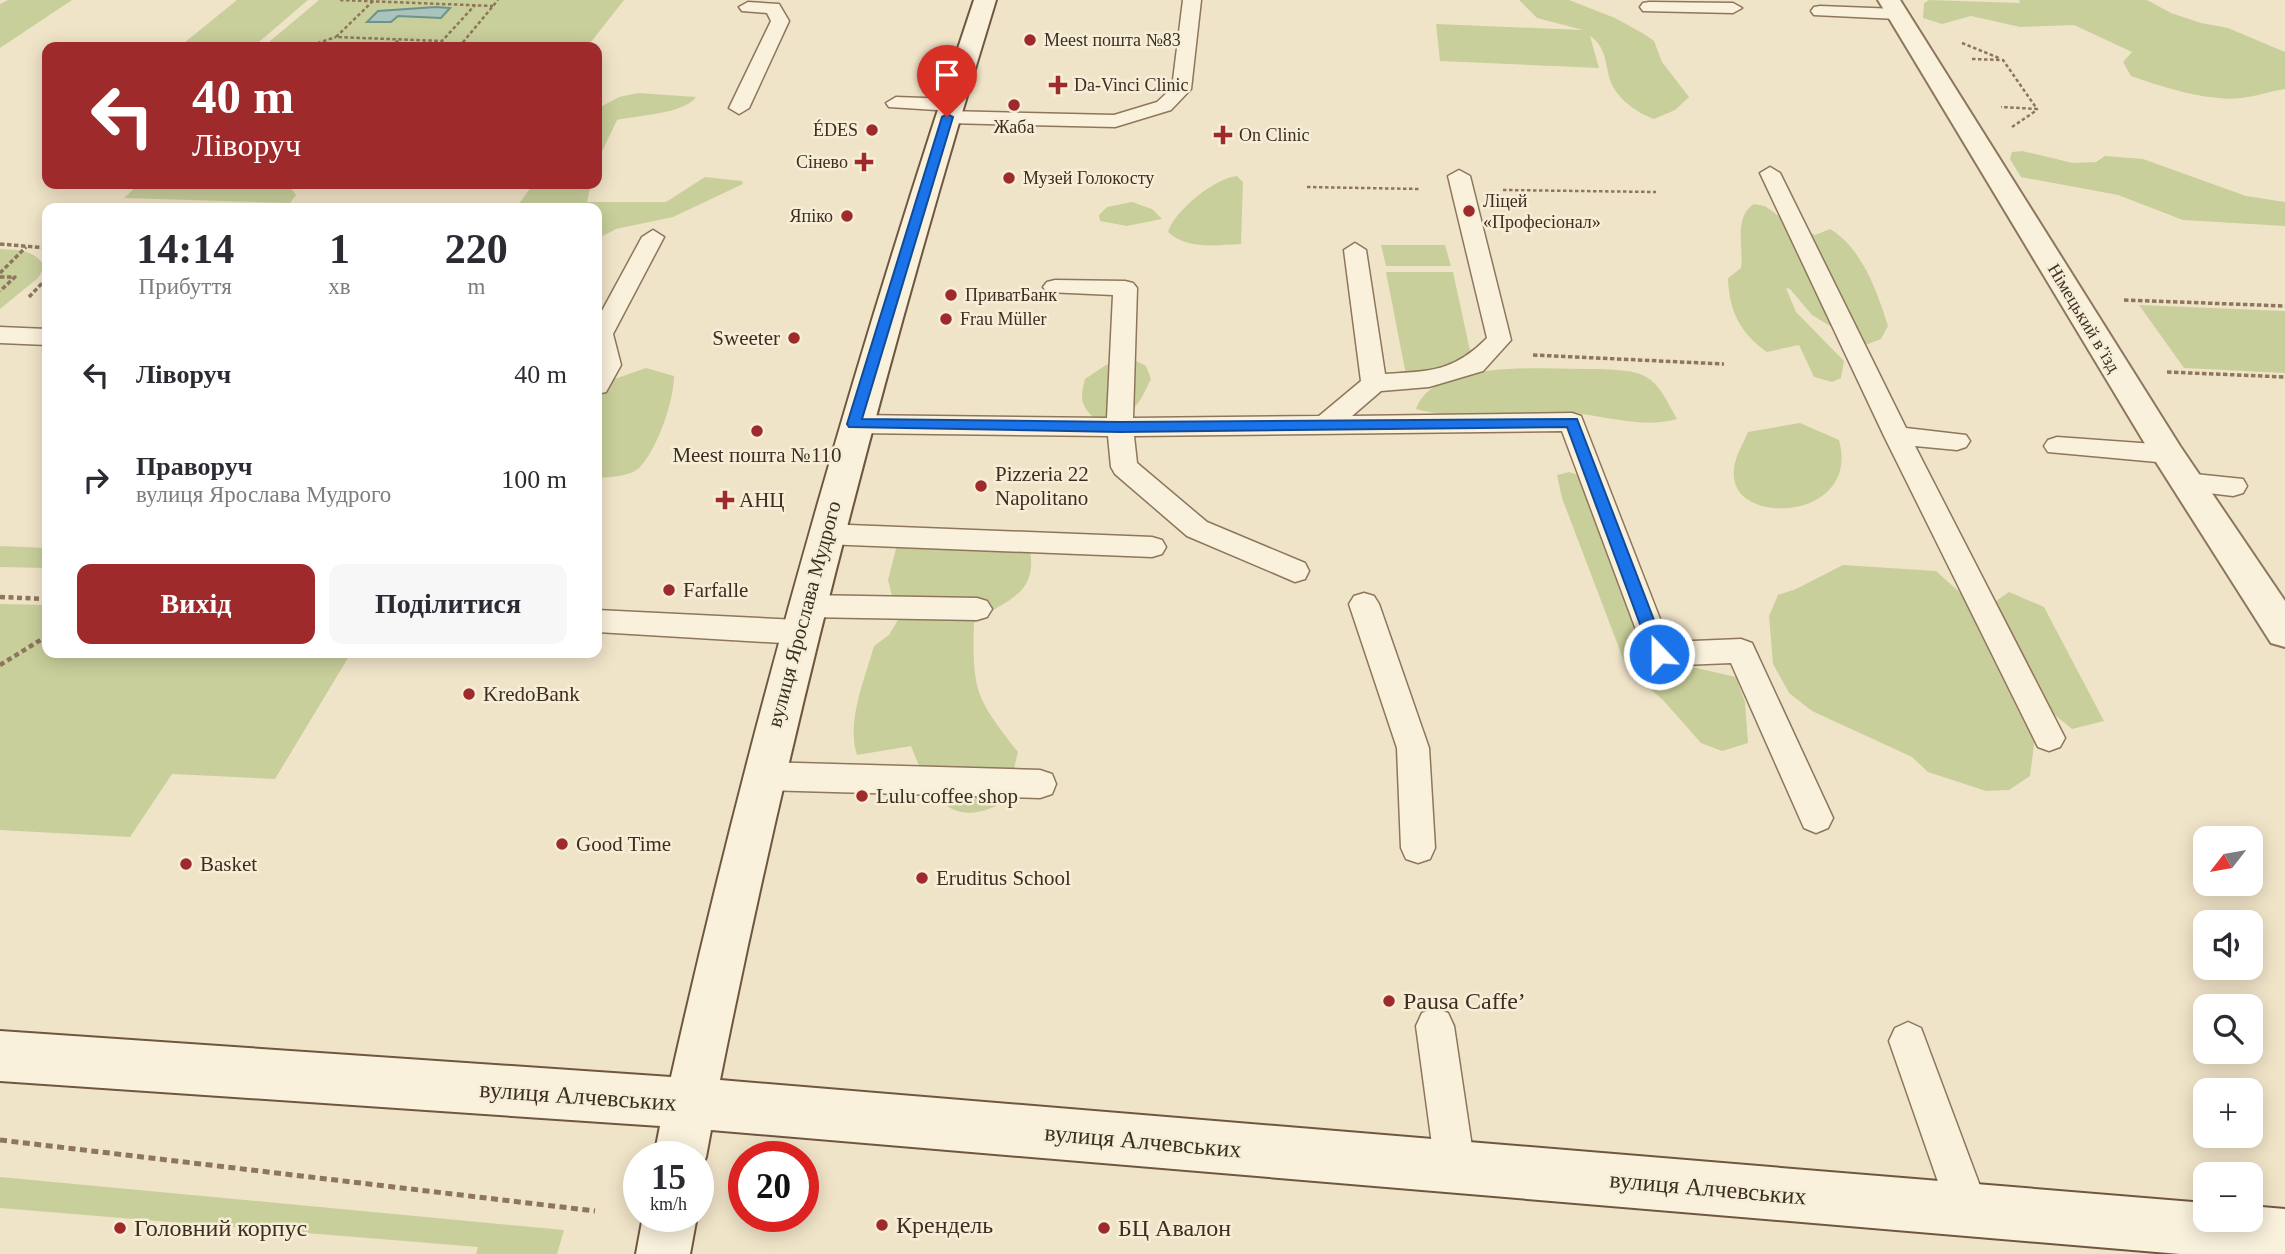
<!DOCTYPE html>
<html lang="uk">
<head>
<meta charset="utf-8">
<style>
	:root { --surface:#fff; --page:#f7f7f7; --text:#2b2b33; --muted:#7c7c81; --accent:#9e2a2b }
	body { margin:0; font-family:Georgia,serif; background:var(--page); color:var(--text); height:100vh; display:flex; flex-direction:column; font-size:26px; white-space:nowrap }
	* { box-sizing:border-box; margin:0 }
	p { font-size:23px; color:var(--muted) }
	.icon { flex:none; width:38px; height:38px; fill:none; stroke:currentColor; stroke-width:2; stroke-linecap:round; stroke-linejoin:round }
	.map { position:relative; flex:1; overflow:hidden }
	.side { position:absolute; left:42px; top:203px; width:560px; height:455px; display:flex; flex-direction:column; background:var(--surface); border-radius:14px; box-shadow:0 4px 18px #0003 }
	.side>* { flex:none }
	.banner { position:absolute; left:42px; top:42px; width:560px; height:147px; border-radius:14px; box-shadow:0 4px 18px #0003; background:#9e2a2b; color:#fff; overflow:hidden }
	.needle { width:46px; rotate:239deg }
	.buttons { position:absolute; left:2193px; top:826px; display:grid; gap:14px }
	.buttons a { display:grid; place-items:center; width:70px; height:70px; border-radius:14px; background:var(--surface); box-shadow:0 4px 18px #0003; font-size:35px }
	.speed { position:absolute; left:623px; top:1141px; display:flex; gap:14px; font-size:35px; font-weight:700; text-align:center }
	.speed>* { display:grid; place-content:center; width:91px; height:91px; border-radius:50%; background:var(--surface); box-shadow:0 4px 18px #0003; line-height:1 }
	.speed small { font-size:18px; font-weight:400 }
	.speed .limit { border:10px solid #d22; background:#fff; color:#111 }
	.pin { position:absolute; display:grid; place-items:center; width:60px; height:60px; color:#fff; margin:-72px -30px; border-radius:50% 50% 50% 0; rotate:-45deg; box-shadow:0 0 7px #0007 }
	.pin .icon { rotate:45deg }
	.me { position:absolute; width:77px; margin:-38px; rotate:338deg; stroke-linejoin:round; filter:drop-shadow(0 0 5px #0008) }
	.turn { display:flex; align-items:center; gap:24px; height:147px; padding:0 35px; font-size:32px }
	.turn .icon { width:91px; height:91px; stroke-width:2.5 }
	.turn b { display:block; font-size:49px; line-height:60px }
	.eta { display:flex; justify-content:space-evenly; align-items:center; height:119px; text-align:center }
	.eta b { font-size:42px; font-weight:600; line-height:49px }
	.button { display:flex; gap:14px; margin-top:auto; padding:14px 35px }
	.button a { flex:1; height:80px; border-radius:14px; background:var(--accent); color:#fff; font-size:28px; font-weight:600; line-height:80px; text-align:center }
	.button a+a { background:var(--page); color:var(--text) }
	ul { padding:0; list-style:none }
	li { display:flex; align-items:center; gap:21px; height:105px; padding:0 35px }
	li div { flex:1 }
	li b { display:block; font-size:26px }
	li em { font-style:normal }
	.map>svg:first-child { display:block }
</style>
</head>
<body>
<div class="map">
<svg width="2285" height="1254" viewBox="0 0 2285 1254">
	<rect width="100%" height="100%" fill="#f0e4c8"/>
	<g fill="#c9cf9b">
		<path d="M8,0h64l-72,48v-44z"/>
		<path d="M237,0h71l-55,47h-74z"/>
		<path d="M319,0h305l-37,47h-324z"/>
		<path d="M1519,0h50l46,18 29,16 10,7 8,21 27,35 -14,13 -21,9c-17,-6 -38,-21 -44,-39 -5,-18 -4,-33 -20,-44l9,32 -159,-7 -4,-37 147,6 -46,-12z"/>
		<path d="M1929,0l91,3 -1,-3h128l24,13 30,10 27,5 57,24v37c-13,2 -25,6 -37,8 -33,7 -86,-10 -117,-21l-8,-14 9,-10 -58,-27 -54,2 -49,-11 -29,8 -19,-6 1,-15z"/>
		<path d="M638,93l58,4c-12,17 -57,18 -79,23l-20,42v-53l22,-12z"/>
		<path d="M2022,151l51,12 23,-1 9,-6 38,3 103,37 39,6v24l-102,-6 -65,-25 -97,-18 -11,-18 2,-7z"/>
		<path d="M1237,176l6,6 -2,62c-25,1 -54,6 -73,-12 7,-22 47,-54 69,-56z"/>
		<path d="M705,177l37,4 1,3 -70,33 -57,12 -19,10v-31h-81l17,-24h58l-4,18h79z"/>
		<path d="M139,184h149l8,11 -6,8 -166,-5z"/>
		<path d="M1132,202l20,7 10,10 -35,7 -27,-5 -1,-6 8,-8z"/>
		<path d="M1754,204l11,2 19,14 31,15 15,-6c32,19 47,62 58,97l-7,13 -18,7 -51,-31 -22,-26 -4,-1 10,24 48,49 -3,17 -9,4 -18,-5 -15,-32 -32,7c-27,-19 -38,-41 -39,-74l13,-10c3,-21 -8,-51 13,-64z"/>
		<path d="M1381,245h64l6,21h-65z"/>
		<path d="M0,249c20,1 32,0 45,17l-7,12 -38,31z"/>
		<path d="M1386,272h67l18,83 -34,14 -31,6z"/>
		<path d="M2139,305l146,6v62l-101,-5z"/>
		<path d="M1134,360l12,6 5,13c-16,33 -18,37 -56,40 -15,-14 -15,-21 -10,-40l21,-14z"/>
		<path d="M646,368l28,8c0,25 -17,74 -35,92 -10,9 -30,9 -42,10v-93z"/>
		<path d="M1598,369c52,2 55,5 79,50 -38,11 -78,-6 -117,-7 -48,-1 -97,10 -144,-3 18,-52 137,-39 182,-40z"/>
		<path d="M1800,423l39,17c21,76 -92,86 -104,43 -5,-20 6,-34 13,-51z"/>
		<path d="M1569,472l13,4 82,189 28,2 44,10 9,25 3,41 -26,8 -21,-8 -38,-43 -36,-31 -65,-171 -5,-23z"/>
		<path d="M899,537l131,13c8,46 -25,49 -56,73 -2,69 2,75 44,129l-12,49c-57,32 -76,-6 -95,-55l-54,9c-11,-32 8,-77 17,-109l15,-11 9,-15 -10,-40z"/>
		<path d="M0,546l47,2v20l-47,-1z"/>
		<path d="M1843,565l93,6 29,26 71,132 -6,47 -21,14 -23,1 -58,-19 -16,-15 -100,-46 -23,-18 -16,-29 -4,-48 9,-21 18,-6z"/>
		<path d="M2009,592l35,15 60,114 -32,8 -22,-18 -58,-107z"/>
		<path d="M0,604l47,1v48h304l-76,126 -103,-5 -42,63 -130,-7z"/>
		<path d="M0,1177l564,53 -7,24h-81l2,-7 -478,-39z"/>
	</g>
	<path fill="#a9c4bc" stroke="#6f938a" stroke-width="2" d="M436,7l14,1 -9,10 -43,-2 -7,6h-24l11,-11z"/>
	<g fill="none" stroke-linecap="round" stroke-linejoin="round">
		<g stroke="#8d765c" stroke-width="3">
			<g id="lane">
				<path d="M1183,0h18l-10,89 -20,21 -56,17 -168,-4 -10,-6 10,-6 167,4 43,-13 15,-14z"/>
				<path d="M748,2l31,2 10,17 -40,87 -10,6 -10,-6 42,-87 -4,-8 -25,-2 -3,-4z"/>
				<path d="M1649,2l84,1 9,5 -9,5 -90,-2 -3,-4 3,-4z"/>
				<path d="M1820,6l77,3 9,5 -9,5 -83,-4 -3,-4 3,-4z"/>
				<path d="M896,97l56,2 10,6 -10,6 -63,-4 -3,-4z"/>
				<path d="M1770,167l10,6 126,255 60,7 4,6 -4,6 -9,3 -42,-4 150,292 -5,9 -11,4 -11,-4 -154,-311 -124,-263z"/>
				<path d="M1459,170l11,6 41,164 -28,31 -54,16 -48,4 -29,25 220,-3 9,3 88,226 72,-3 11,4 81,175 -5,10 -12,5 -12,-5 -73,-165 -72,3 -11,-4 -86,-231 -428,5 3,27 70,59 98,41 4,8 -4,8 -10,3 -108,-46 -72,-62 -4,-7 -3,-31 -254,-3 -9,-3 -4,-6 4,-6 9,-3 253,3 6,-123 -66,-3 -4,-5 4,-5 8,-2 70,1 8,2 4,5 -4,130 186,-2 42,-35 -17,-131 11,-7 11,7 19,124c46,-3 68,-2 102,-36l-39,-162z"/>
				<path d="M653,230l11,7 -51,97 8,31 -15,27 -9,2v-74l45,-83z"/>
				<path d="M0,327l47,2v16l-47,-2z"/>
				<path d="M2057,437l111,8 9,3 4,6 -4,6 -9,3 -120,-11 -4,-6 4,-6z"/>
				<path d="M2185,473l58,6 4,7 -4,7 -10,3 -58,-7 -3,-7 3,-7z"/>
				<path d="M824,524l328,13 10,3 4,7 -4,7 -10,3 -328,-13 -10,-3 -4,-7 4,-7z"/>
				<path d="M1364,593l10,3 5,8 50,144 6,100 -5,11 -12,4 -12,-4 -5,-11 -4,-100 -48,-144 5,-8z"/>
				<path d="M805,595l172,3 10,3 5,8 -5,8 -10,3 -172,-3 -10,-3 -5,-8 5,-8z"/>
				<path d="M597,610l201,10 11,4 4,8 -4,8 -11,4 -201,-12z"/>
				<path d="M763,762l277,8 12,4 4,10 -4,10 -12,4 -277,-8 -12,-4 -4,-10 4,-10z"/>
				<path d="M1435,1008l13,5 6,13 21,141 -6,14 -14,6 -14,-6 -6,-14 -19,-141 6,-13z"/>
				<path d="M1908,1022l13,6 68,182 -6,15 -15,6 -15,-6 -64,-184 6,-13z"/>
			</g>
		</g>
		<g stroke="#8d765c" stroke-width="4">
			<path id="street" d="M1878,0h22l280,446 105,155v46l-14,-4 -115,-181z"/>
		</g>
		<g stroke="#6f573f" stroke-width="4">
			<g id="secondary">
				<path d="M974,0h22c-109,356 -203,715 -276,1080l1485,123v17h45v-14l35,3v45h-105l-1469,-124 -5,27 -8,18v-18h-44l6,-31 -660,-45v-50l671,46c82,-365 185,-723 303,-1077z"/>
				<path d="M643,1216h54l-7,38h-54z"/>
			</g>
		</g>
		<g stroke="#8d765c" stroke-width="2.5" stroke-dasharray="3.5 2.5" stroke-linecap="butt">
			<path d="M340,0l153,6"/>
			<path d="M373,1l-37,36 106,4 33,-36"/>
			<path d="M1962,43l37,15"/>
			<path d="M306,47l30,-10"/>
			<path d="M391,47l8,-7"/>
			<path d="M459,47l39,-47"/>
			<path d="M1972,59l31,1 34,49 -36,-2"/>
			<path d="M2012,127l25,-17"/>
			<path d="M1307,187l113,2"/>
			<path d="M1503,190l153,2"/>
		</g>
		<g stroke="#8d765c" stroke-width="3.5" stroke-dasharray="4.5 2.5" stroke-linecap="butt">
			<path d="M0,244l47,4"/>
			<path d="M0,273l26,-26"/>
			<path d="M0,277h15l-15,14"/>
			<path d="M29,297l18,-19"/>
			<path d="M2124,300l161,6"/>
			<path d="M1533,355l191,9"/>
			<path d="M2167,372l118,5"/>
		</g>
		<g stroke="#8d765c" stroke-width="4.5" stroke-dasharray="5 3.5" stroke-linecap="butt">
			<path d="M0,597l47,2"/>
			<path d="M0,665l47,-29"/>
		</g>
		<path stroke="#8d765c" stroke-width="5" stroke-dasharray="7 4.5" stroke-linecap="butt" d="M0,1140l595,71"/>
		<use href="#lane" fill="#faf1dc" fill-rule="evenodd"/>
		<use href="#street" fill="#faf1dc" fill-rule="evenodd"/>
		<use href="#secondary" fill="#faf1dc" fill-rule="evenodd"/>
	</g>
	<path fill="#1a73e8" stroke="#114b97" stroke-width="2" d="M947,114l6,3 -91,302 258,3 457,-3 90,235 -3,4 -5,2 -8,-6 -84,-227 -447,5 -271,-5 -2,-3 95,-307z"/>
	<g fill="#9e2a2b" stroke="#f7eed8" stroke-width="2.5">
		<circle cx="1030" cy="40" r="7"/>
		<path d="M1054.5 74.5h7v7h7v7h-7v7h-7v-7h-7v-7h7z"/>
		<circle cx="1014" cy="105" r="7"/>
		<circle cx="872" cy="130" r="7"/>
		<path d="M1219.5 124.5h7v7h7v7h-7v7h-7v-7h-7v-7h7z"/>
		<path d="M860.5 151.5h7v7h7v7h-7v7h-7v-7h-7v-7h7z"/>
		<circle cx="1009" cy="178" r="7"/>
		<circle cx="1469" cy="211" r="7"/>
		<circle cx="847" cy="216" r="7"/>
		<circle cx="951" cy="295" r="7"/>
		<circle cx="946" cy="319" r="7"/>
		<circle cx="794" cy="338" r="7"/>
		<circle cx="757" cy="431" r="7"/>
		<circle cx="981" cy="486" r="7"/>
		<path d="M721.5 489.5h7v7h7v7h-7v7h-7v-7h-7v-7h7z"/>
		<circle cx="669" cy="590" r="7"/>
		<circle cx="469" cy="694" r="7"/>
		<circle cx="862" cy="796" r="7"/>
		<circle cx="562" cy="844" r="7"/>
		<circle cx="186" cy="864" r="7"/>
		<circle cx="922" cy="878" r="7"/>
		<circle cx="1389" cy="1001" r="7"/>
		<circle cx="882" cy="1225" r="7"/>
		<circle cx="120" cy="1228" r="7"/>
		<circle cx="1104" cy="1228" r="7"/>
	</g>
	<g text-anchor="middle" stroke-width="5" stroke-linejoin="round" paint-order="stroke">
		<g font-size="18" fill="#3d2e20" stroke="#f7eed8" text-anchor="start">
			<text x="1044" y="46">Meest пошта №83</text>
			<text x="1074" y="91">Da-Vinci Сlinic</text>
			<text x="1014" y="133" text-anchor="middle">Жаба</text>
			<text x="858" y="136" text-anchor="end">ÉDES</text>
			<text x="1239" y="141">On Clinic</text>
			<text x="848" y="168" text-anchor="end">Сінево</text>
			<text x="1023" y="184">Музей Голокосту</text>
			<text x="1483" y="207">Ліцей<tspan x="1483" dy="21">«Професіонал»</tspan></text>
			<text x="833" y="222" text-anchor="end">Япіко</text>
			<text x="965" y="301">ПриватБанк</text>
			<text x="960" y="325">Frau Müller</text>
		</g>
		<g font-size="18" fill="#3d2e20" stroke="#f7eed8">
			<text transform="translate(2084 318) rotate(59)" y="6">Німецький в’їзд</text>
		</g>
		<g font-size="21" fill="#3d2e20" stroke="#f7eed8" text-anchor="start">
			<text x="780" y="345" text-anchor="end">Sweeter</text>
			<text x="757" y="462" text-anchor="middle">Meest пошта №110</text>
			<text x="995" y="481">Pizzeria 22<tspan x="995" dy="24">Napolitano</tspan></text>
			<text x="739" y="507">АНЦ</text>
			<text x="683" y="597">Farfalle</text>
			<text x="483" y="701">KredoBank</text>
			<text x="876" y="803">Lulu coffee shop</text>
			<text x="576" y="851">Good Time</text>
			<text x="200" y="871">Basket</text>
			<text x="936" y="885">Eruditus School</text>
		</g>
		<g font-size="21" fill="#3d2e20" stroke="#f7eed8">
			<text transform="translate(804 614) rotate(-75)" y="7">вулиця Ярослава Мудрого</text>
		</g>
		<g font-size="24" fill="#3d2e20" stroke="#f7eed8" text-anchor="start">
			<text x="1403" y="1009">Pausa Caffe’</text>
			<text x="896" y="1233">Крендель</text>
			<text x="134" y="1236">Головний корпус</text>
			<text x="1118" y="1236">БЦ Авалон</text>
		</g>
		<g font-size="24" fill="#3d2e20" stroke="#f7eed8">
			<text transform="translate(578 1096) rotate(4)" y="8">вулиця Алчевських</text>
			<text transform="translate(1143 1141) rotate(5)" y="8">вулиця Алчевських</text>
			<text transform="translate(1708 1188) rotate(5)" y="8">вулиця Алчевських</text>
		</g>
	</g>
</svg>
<div class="buttons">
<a><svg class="needle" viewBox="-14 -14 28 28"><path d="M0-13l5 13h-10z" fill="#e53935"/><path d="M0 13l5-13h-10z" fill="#7c7c81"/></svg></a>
<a><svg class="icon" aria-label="sound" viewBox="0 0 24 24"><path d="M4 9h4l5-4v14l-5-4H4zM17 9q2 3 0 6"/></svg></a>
<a><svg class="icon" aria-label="search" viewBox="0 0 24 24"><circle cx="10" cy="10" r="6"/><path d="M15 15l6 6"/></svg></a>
<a>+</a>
<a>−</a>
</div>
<div class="speed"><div>15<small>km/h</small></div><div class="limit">20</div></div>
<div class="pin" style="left:947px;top:117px;background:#d93025"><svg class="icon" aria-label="arrive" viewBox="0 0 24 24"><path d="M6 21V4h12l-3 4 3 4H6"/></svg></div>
<svg class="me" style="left:1659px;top:654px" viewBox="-20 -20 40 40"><circle r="17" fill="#1a73e8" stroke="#fff" stroke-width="3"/><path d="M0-11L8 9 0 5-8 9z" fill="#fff"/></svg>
<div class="banner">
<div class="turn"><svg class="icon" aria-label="left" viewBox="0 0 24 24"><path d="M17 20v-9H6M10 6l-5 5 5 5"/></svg><div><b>40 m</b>Ліворуч</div></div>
</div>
<section class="side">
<div class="eta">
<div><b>14:14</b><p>Прибуття</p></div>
<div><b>1</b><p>хв</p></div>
<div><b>220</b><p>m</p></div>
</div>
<ul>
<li><svg class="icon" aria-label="left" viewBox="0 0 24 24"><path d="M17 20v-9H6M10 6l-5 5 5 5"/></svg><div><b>Ліворуч</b></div><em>40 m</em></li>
<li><svg class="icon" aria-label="right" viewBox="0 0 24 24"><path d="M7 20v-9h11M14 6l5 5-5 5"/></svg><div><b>Праворуч</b><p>вулиця Ярослава Мудрого</p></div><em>100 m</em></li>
</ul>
<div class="button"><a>Вихід</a><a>Поділитися</a></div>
</section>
</div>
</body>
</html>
